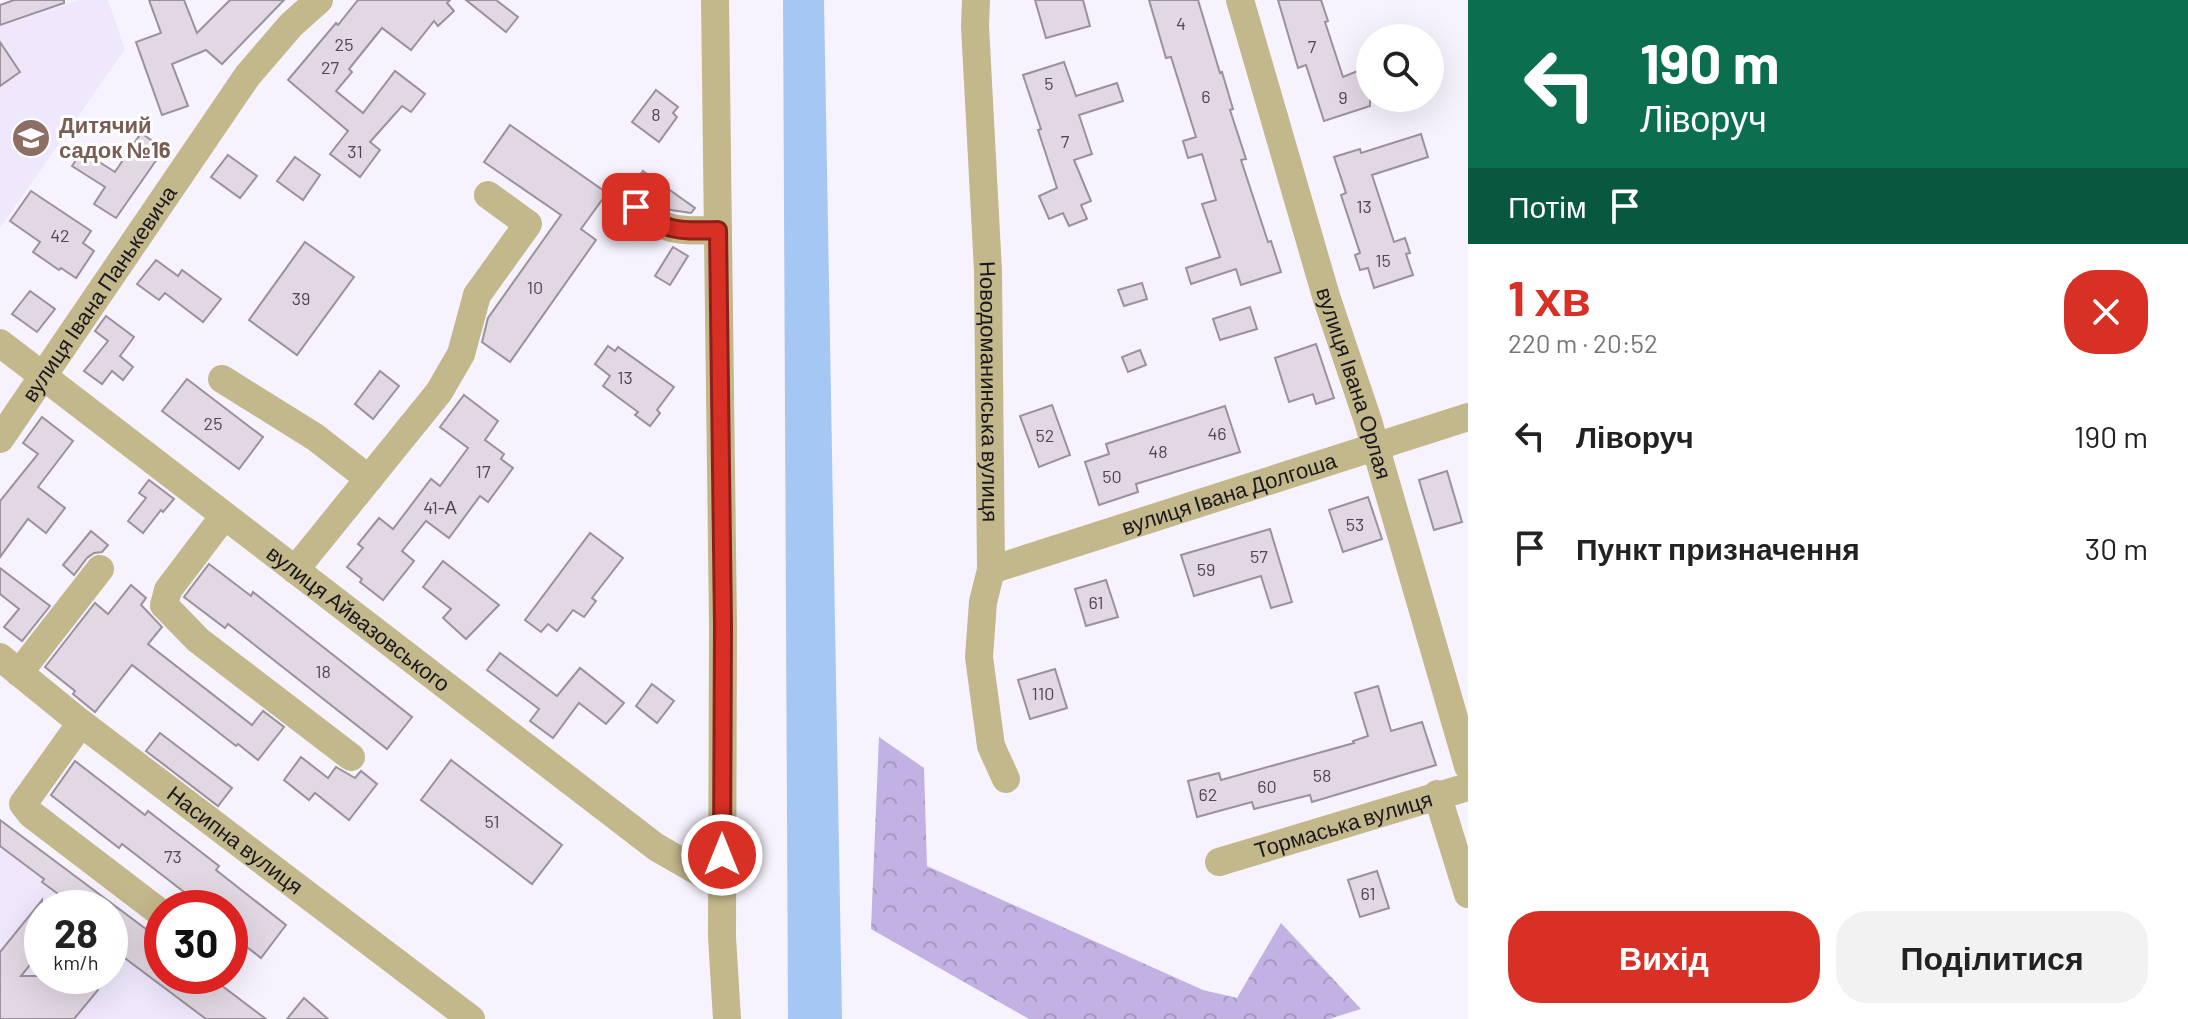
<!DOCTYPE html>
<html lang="uk">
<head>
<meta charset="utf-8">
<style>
	:root { --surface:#fff; --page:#f2f2f2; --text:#222; --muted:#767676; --accent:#d93025 }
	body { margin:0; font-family:Barlow,sans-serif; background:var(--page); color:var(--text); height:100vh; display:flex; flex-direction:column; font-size:30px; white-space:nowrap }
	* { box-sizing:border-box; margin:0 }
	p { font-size:26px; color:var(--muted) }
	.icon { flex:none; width:44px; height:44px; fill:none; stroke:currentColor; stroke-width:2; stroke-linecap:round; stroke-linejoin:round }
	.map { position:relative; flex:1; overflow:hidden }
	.drawer { display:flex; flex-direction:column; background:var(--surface); width:720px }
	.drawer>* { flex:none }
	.hud { background:#0b6e4f; color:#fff; overflow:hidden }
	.buttons { position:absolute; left:1356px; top:24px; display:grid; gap:16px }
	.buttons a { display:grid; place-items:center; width:88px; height:88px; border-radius:50%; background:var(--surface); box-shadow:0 8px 32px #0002; font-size:40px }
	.speed { position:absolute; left:24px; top:890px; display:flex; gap:16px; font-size:40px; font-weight:700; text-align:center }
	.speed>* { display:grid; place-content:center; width:104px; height:104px; border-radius:50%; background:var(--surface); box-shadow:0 8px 32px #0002; line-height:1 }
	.speed small { font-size:20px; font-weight:400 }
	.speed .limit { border:12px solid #d22; background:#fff; color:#111 }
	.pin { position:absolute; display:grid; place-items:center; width:68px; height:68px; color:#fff; margin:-34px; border-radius:16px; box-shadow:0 4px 12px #0006 }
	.me { position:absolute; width:88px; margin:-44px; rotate:0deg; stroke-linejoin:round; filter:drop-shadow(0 0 6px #0008) }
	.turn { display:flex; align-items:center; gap:28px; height:168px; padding:0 40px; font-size:36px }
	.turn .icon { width:104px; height:104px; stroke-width:2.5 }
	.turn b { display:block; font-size:56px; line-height:68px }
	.then { display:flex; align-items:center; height:76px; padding:0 40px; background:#0003; gap:16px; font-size:30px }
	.round { display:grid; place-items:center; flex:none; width:84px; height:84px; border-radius:32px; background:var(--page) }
	.overview { display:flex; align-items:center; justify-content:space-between; height:136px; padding:0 40px }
	h1 { font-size:48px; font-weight:700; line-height:60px; color:var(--accent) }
	.button { display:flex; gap:16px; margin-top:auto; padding:16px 40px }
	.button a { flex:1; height:92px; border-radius:32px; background:var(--accent); color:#fff; font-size:32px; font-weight:700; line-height:92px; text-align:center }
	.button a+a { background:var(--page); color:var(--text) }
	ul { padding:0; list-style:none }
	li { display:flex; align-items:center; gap:24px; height:112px; padding:0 40px }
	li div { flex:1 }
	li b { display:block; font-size:30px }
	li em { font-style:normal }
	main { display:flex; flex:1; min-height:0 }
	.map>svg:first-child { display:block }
</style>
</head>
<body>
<main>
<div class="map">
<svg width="1468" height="1019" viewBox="0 0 1468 1019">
	<defs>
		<pattern id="forest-crowns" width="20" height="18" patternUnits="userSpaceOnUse" patternTransform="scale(2)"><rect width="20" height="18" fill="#c2b1e3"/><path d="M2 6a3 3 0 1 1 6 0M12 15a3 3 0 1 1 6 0" fill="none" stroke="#a698c2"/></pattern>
	</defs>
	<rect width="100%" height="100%" fill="#f7f3fe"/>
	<g fill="#efe8fd" fill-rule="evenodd">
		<path d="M79,0h29l17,49 -125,179v-202z"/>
		<path d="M0,820l162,121v35h47l52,39 -3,4h-258zM42,908h68v68h-68z"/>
	</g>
	<path fill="url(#forest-crowns)" d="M879,737l45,31 3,98 276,124 34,8 44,-75 80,86 -32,10h-300l-158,-90z"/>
	<path fill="#a5c7f3" d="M783,0h41l18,1019h-54z"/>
	<g fill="#e2d8e3" stroke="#9b919c" stroke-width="2">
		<path d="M14,0h50v3l-64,22v-20z"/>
		<path d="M149,0h35l13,33 33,-33h54l-62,64 -16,-14 -34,14 16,42 -26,9 -26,-73 25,-9z"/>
		<path d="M358,0h92l-3,3 7,8 -16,15 -4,-5 -23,29 -29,-22 -33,41 3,3 -16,19 27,22 32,-42 30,23 -14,18 -9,-6 -32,36 10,8 -20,27 -30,-23 18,-23 -60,-51 48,-57 2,2z"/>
		<path d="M466,0h30l22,17 -12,15z"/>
		<path d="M1035,0h48l7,26 -44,12z"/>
		<path d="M1149,0h49l22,73 2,-1 11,37 -3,1 16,49 -5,1 27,82 3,-1 10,31 -40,13 -5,-16 -45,15 -5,-16 34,-11 -18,-53 14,-4 -14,-46 -14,4 -5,-17 13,-4 -25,-80 -5,1z"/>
		<path d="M1278,0h43l7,21 -3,1 18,55 27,-11v40l-46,15 -18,-56 -8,3z"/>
		<path d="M0,42l20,30 -20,14z"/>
		<path d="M1064,62l12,34 41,-13 6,18 -44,14 13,39 -18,6 17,41 -10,4 6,14 -18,7 -6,-13 -14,6 -10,-23 18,-8 -19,-58 3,-1 -18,-54z"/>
		<path d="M656,90l22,17 -5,6 4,4 -18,25 -27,-20z"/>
		<path d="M510,125l97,68 -26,36 15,11 -86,122 -28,-20 6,-24 73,-103 -77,-53z"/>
		<path d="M141,133l23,16 -48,69 -22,-14 11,-17 -33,-21 10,-15 33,21z"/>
		<path d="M1421,134l7,23 -56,18 22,67 11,-4 5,15 -4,1 7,21 -39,13 -6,-20 -8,2 -5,-15 5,-2 -19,-58 5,-2 -12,-36 26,-8 1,4z"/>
		<path d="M228,155l29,21 -17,22 -29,-21z"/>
		<path d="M295,157l25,18 -17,25 -26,-19z"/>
		<path d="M643,171l52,37 -4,5 -20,-3 -39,-24z"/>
		<path d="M31,191l60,40 -8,12 11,8 -18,27 -15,-10 -2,2 -26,-18 7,-10 -30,-21z"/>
		<path d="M305,242l49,35 -57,78 -48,-35z"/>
		<path d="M673,247l15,9 -18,29 -15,-9z"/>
		<path d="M156,260l22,16 4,-6 39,29 -18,23 -38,-29 -6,7 -22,-16z"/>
		<path d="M1142,283l5,16 -23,7 -6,-16z"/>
		<path d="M30,291l25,18 -18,23 -25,-18z"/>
		<path d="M1250,307l7,22 -37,11 -7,-21z"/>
		<path d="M106,316l28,21 -14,19 13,11 -10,13 -11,-9 -10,13 -18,-13 24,-30 -13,-10z"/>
		<path d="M1316,344l18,54 -18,6 -3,-10 -24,8 -14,-44z"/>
		<path d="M608,346l7,5 3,-4 56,40 -17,23 3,3 -10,13 -15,-11 3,-3 -35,-26 7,-10 -15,-12z"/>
		<path d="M1140,350l6,15 -18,7 -6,-15z"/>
		<path d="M380,371l19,15 -26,33 -18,-15z"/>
		<path d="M187,379l76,58 -24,32 -77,-58z"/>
		<path d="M464,395l34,26 -13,19 19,14 -3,5 12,9 -25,34 -8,-6 -31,42 -23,-17 -24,30 12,10 -31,39 -23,-18 2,-3 -15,-12 16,-19 -5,-4 21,-26 14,11 38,-50 9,7 28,-38 -28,-21z"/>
		<path d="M1052,405l18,50 -31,12 -19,-51z"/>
		<path d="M1225,406l15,46 -104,32 2,8 -39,13 -14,-43 24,-8 -3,-10z"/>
		<path d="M42,417l31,24 -35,46 27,21 -19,25 -18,-14 -28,38v-56l38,-47 -15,-11z"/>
		<path d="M1447,471l15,51 -28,8 -15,-50z"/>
		<path d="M149,480l25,19 -11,13 -2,-2 -18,23 -15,-12 18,-23 -7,-5z"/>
		<path d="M1368,497l14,42 -39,13 -14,-42z"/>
		<path d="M1270,529l22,73 -21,6 -10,-32 -67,20 -13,-41z"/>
		<path d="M91,531l17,14 -6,7 -8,1 -7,5 -13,17 -11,-10z"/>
		<path d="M590,533l33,25 -31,40 4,3 -12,16 -11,-7 -16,21 -9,-7 -7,8 -16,-12z"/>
		<path d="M443,561l56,44 -33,34 -23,-21 8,-9 -28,-22z"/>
		<path d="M209,564l42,32 2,-4 159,125 -25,32 -159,-125 -3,4 -41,-31z"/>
		<path d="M0,568l50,38 -28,35 -18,-14 15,-18 -19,-15z"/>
		<path d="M1106,580l12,37 -32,9 -11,-37z"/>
		<path d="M131,585l15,13 -5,7 21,22 -14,17 104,81 11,-14 21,16 -26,33 -20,-16 -2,2 -104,-81 -37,47 -22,-18 2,-3 -30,-24 50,-64 13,11z"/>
		<path d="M500,653l57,43 23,-28 44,35 -18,21 -27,-21 -26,35 -23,-17 9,-12 -52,-39z"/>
		<path d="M1055,669l12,39 -37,11 -12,-39z"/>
		<path d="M652,684l22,17 -17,22 -21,-17z"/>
		<path d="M1378,686l13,45 31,-9 14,43 -124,37 -2,-7 -56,14 -2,-7 -55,15 -9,-36 31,-8 2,7 133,-37 -1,-2 15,-5 -13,-43z"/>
		<path d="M160,733l72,55 -14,18 -72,-55z"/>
		<path d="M301,757l27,21 8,-11 19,11 6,-7 16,13 -28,36 -34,-27 -6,7 -25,-20z"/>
		<path d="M451,760l111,85 -30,39 -111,-84z"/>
		<path d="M75,761l70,54 3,-4 71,55 -3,4 70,55 -25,33 -31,-24v-26h-44l7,-9 -71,-55 -3,4 -68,-53z"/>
		<path d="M0,820l162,121v35h47l57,43h-60l-96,-72v-39h-33l-35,-26 2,-3 -44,-33z"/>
		<path d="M1377,871l12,37 -29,9 -12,-37z"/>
		<path d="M42,900v50l-21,26h59l18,14 -24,29h-74v-67z"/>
		<path d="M304,998l24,21h-41z"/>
	</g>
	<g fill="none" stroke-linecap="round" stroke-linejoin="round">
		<g stroke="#c3b78c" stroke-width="28">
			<path d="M715,0l8,625 -1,312 5,82"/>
			<path id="s1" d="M976,0l-1,26 13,245 3,299 -8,32 -4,55 12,89 15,33"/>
			<path id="s2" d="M1240,0l86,296 42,125 100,345"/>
			<path d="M636,207c31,26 43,24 82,23"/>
			<path id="s3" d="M0,343l656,504 66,38"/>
			<path d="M222,379l93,58 54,42"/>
			<path id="s4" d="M0,439l248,-364 43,-50 28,-25"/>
			<path d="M224,516l-56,74 -4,15 34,35 153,117"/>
			<path d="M295,570l144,-178 22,-38 16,-59 51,-71 -40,-29"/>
			<path id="s5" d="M991,570l477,-153"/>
			<path id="s6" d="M0,657l81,66 390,296"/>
			<path d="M19,673l81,-104"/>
			<path d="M81,723l-58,81 8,10 131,100"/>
			<path d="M1437,794l31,100"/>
			<path id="s7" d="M1219,862l249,-75"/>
		</g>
	</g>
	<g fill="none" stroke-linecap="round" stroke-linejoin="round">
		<g stroke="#8d1f18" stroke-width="20">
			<path id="route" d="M636,207c31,26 43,24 82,23l5,395 -1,230"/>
		</g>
		<use href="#route" stroke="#d93025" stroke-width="14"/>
	</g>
	<defs>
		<g id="school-disc" transform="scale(2)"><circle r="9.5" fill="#8d6e63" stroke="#fff"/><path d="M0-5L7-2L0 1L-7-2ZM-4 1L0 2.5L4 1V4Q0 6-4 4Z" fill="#fff"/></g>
	</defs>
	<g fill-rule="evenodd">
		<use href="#school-disc" x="31" y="138"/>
	</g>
	<g text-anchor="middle" stroke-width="6" stroke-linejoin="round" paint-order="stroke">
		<g font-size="18" fill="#4c484e">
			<text x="1181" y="30">4</text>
			<text x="344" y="51">25</text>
			<text x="1312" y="53">7</text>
			<text x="330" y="74">27</text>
			<text x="1049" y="90">5</text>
			<text x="1206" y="103">6</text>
			<text x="1343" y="104">9</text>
			<text x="656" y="121">8</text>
			<text x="1065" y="148">7</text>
			<text x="355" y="158">31</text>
			<text x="1364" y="213">13</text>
			<text x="60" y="242">42</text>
			<text x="1383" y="267">15</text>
			<text x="535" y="294">10</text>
			<text x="301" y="305">39</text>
			<text x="625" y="384">13</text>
			<text x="213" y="430">25</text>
			<text x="1217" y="440">46</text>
			<text x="1045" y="442">52</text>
			<text x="1158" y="458">48</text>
			<text x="483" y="478">17</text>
			<text x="1112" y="483">50</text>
			<text x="440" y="514">41-А</text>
			<text x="1355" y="531">53</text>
			<text x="1259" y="563">57</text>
			<text x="1206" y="576">59</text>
			<text x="1096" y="609">61</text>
			<text x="323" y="678">18</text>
			<text x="1043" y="700">110</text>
			<text x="1322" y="782">58</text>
			<text x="1267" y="793">60</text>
			<text x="1208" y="801">62</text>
			<text x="492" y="828">51</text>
			<text x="173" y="863">73</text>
			<text x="1368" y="900">61</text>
		</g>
		<g font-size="22" font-weight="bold" fill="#785e54" stroke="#fff" text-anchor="start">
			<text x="59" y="133">Дитячий<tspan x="59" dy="25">садок №16</tspan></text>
		</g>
		<g font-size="22" fill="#1a181d" stroke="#fff">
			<text dy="8" stroke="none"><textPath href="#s4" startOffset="176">вулиця Івана Панькевича</textPath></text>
			<text dy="8" stroke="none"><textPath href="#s2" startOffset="400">вулиця Івана Орлая</textPath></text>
			<text dy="8" stroke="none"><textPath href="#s1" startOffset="392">Новодоманинська вулиця</textPath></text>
			<text dy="8" stroke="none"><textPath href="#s5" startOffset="250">вулиця Івана Долгоша</textPath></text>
			<text dy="8" stroke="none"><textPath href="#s3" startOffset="452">вулиця Айвазовського</textPath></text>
			<text dy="8" stroke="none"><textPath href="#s7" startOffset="130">Тормаська вулиця</textPath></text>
			<text dy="8" stroke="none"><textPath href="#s6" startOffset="298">Насипна вулиця</textPath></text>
		</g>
	</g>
</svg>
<div class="buttons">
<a><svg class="icon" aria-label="search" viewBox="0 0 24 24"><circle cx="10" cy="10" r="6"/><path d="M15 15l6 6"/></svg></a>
</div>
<div class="speed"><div>28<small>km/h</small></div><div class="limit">30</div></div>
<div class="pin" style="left:636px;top:207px;background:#d93025"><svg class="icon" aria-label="arrive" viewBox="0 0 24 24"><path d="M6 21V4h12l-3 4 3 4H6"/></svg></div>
<svg class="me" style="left:722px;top:855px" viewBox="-20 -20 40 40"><circle r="17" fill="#d93025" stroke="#fff" stroke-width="3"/><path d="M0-11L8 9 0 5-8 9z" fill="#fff"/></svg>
</div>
<section class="drawer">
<div class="hud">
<div class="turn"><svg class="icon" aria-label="left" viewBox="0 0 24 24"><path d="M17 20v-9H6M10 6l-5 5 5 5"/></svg><div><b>190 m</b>Ліворуч</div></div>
<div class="then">Потім<svg class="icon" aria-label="arrive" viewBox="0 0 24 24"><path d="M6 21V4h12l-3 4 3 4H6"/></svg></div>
</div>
<div class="overview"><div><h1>1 хв</h1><p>220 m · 20:52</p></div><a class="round" style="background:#d93025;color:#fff"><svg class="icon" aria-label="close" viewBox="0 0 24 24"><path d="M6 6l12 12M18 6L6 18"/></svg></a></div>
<ul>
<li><svg class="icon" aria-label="left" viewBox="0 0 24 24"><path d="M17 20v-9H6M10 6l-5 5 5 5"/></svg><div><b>Ліворуч</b></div><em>190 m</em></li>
<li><svg class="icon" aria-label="arrive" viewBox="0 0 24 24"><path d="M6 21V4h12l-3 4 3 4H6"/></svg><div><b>Пункт призначення</b></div><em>30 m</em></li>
</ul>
<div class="button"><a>Вихід</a><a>Поділитися</a></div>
</section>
</main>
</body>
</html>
